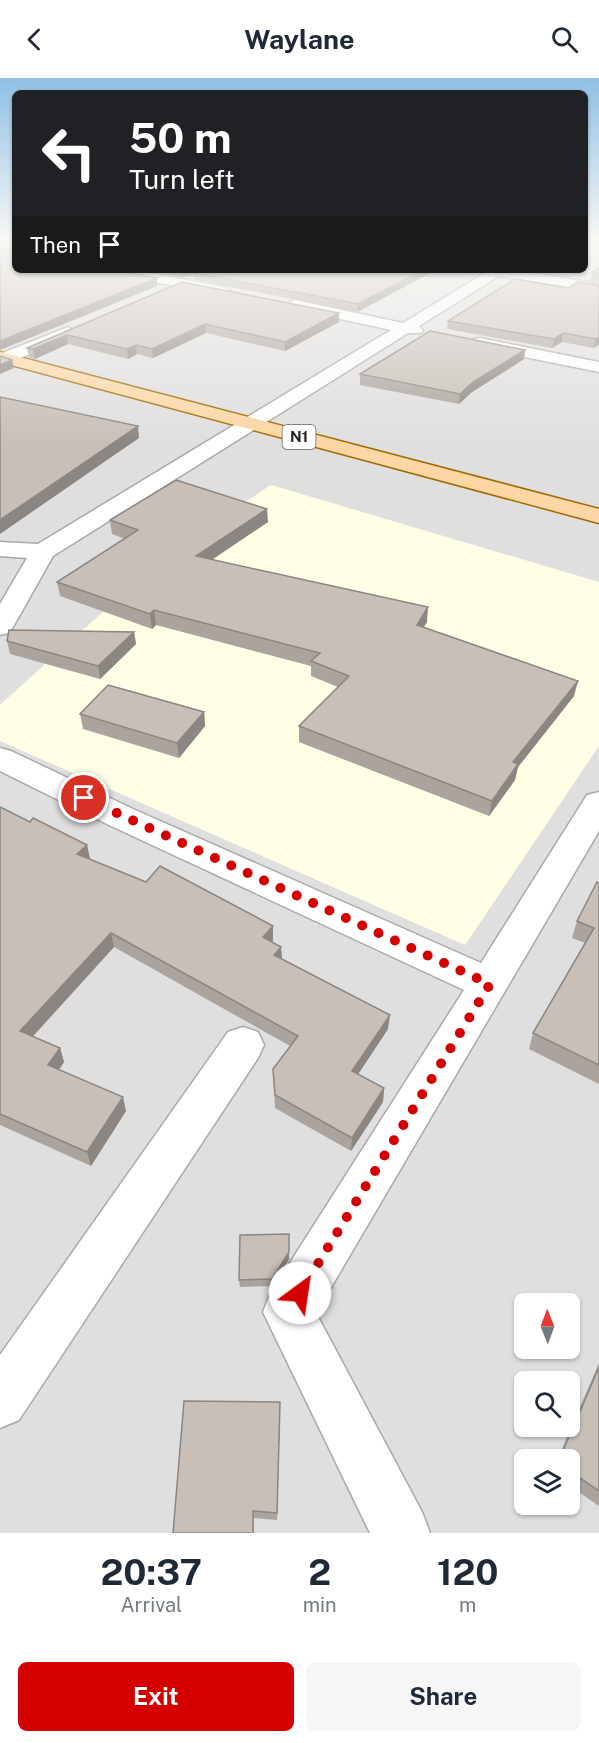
<!DOCTYPE html>
<html lang="en">
<head>
<meta charset="utf-8">
<style>
	:root { --surface:#fff; --page:#f6f6f7; --text:#1f2937; --muted:#747a83; --accent:#d40000 }
	body { margin:0; font-family:"Public Sans",sans-serif; background:var(--page); color:var(--text); height:100vh; display:flex; flex-direction:column; font-size:22px; white-space:nowrap }
	* { box-sizing:border-box; margin:0 }
	p { font-size:20px; color:var(--muted) }
	.icon { flex:none; width:33px; height:33px; fill:none; stroke:currentColor; stroke-width:2; stroke-linecap:round; stroke-linejoin:round }
	.map { position:relative; height:1455px; overflow:hidden }
	.panel { display:flex; flex-direction:column; background:var(--surface); flex:1 }
	.panel>* { flex:none }
	.banner { position:absolute; left:12px; top:12px; width:576px; height:183px; border-radius:9px; box-shadow:0 2px 4px #0004; background:#202124; color:#fff; overflow:hidden }
	.needle { width:39px; rotate:359deg }
	.tools { position:absolute; left:514px; top:1215px; display:grid; gap:12px }
	.tools a { display:grid; place-items:center; width:66px; height:66px; border-radius:9px; background:var(--surface); box-shadow:0 2px 4px #0004; font-size:30px }
	.pin { position:absolute; display:grid; place-items:center; width:51px; height:51px; color:#fff; margin:-26px; border:3px solid #fff; border-radius:50%; box-shadow:0 2px 6px #0007 }
	.me { position:absolute; width:66px; margin:-33px; rotate:31deg; stroke-linejoin:round; filter:drop-shadow(0 0 4px #0008) }
	.turn { display:flex; align-items:center; gap:21px; height:126px; padding:0 18px; font-size:27px }
	.turn .icon { width:78px; height:78px; stroke-width:2.5 }
	.turn b { display:block; font-size:42px; line-height:51px }
	.then { display:flex; align-items:center; height:57px; padding:0 18px; background:#0003; gap:12px; font-size:22px }
	.eta { display:flex; justify-content:space-evenly; align-items:center; height:102px; text-align:center }
	.eta b { font-size:36px; font-weight:700; line-height:42px }
	.action { display:flex; gap:12px; margin-top:auto; padding:12px 18px }
	.action a { flex:1; height:69px; border-radius:9px; background:var(--accent); color:#fff; font-size:24px; font-weight:700; line-height:69px; text-align:center }
	.action a+a { background:var(--page); color:var(--text) }
	header { display:flex; justify-content:space-between; align-items:center; height:78px; padding:0 18px; background:var(--surface); font-size:27px; font-weight:700 }
	.map>svg:first-child { display:block }
</style>
</head>
<body>
<header><svg class="icon" aria-label="back" viewBox="0 0 24 24"><path d="M15 5l-7 7 7 7"/></svg>Waylane<svg class="icon" aria-label="search" viewBox="0 0 24 24"><circle cx="10" cy="10" r="6"/><path d="M15 15l6 6"/></svg></header>
<div class="map">
<svg width="599" height="1455" viewBox="0 0 599 1455">
	<rect width="100%" height="100%" fill="#f2efe9"/>
	<path fill="#e0dfdf" fill-rule="evenodd" d="M0,162h15v30h570v-30h14v1293h-599zM525,1226h45v44h-45zM525,1304h45v44h-45zM525,1382h45v44h-45z"/>
	<path fill="#ffffe5" d="M271,407l328,97v164l-134,199 -465,-204v-36l167,-151z"/>
	<g fill="none" stroke-linecap="round" stroke-linejoin="round">
		<g stroke="#a9a9a9" stroke-width="3">
			<g id="minor">
				<path d="M104,192h30l90,17 7,4 -7,4 -113,-21z"/>
				<path d="M483,192h33l83,14v8l-100,-16 -80,50 4,4 -2,3h-13l-355,223 -40,71 -4,6 -9,2v-31l27,-46 -27,-2v-14l38,2 353,-214 -101,-22 -3,-3 3,-3 5,-2 108,23 82,-50z"/>
				<path d="M68,249l8,5 -2,3 -62,27h-12v-8z"/>
				<path d="M480,260l119,24v10l-125,-25 -2,-4 2,-4z"/>
				<path d="M0,670l11,3 122,58 348,154 106,-168 12,-3v39l-283,482 106,199 8,21h-60l-107,-221 7,-18 194,-304 -355,-165 -109,-54z"/>
				<path d="M243,949l15,5 6,13 -6,13 -239,362 -19,8v-73l228,-323z"/>
			</g>
		</g>
		<g stroke="#a06b00" stroke-width="3">
			<path id="major" d="M0,274l599,157v14l-599,-161z"/>
		</g>
		<use href="#minor" fill="#fff" fill-rule="evenodd"/>
		<use href="#major" fill="#fcd6a4" fill-rule="evenodd"/>
	</g>
	<g fill="#aba49e">
		<path d="M0,162h15v5l-15,-2z"/>
		<path d="M599,190v14l-8,-2 1,-8z"/>
		<path d="M144,192h292l-79,42 -161,-32 -4,-4 -13,1z"/>
		<path d="M182,204l157,40 -54,29 -79,-18 -53,25 -16,-4 -9,5 -60,-15 -33,15 -6,-2 -2,-9z"/>
		<path d="M569,210l30,56 -5,4 -32,-6 -10,6 -105,-19 1,-8z"/>
		<path d="M525,272l-1,9 -52,33 -13,12 -99,-19v-11z"/>
		<path d="M110,442l158,2 -56,37 215,63 -4,6 151,68 -56,71 -3,13 -26,36 -190,-74v-16l39,-39 -27,-11v-10l-155,-41 -4,4 -92,-33 -3,-14 68,-43 -13,-5z"/>
		<path d="M134,554l2,12 -36,35 -90,-25 -3,-13z"/>
		<path d="M204,634l1,14 -26,32 -96,-29 -3,-15z"/>
		<path d="M0,729l30,15 57,23 3,14 183,81 -1,2 9,5 1,12 106,70 -30,45 26,14 -1,14 -32,49 -76,-43 -2,-39 17,-23 -176,-99 -81,89 27,12 4,14 -5,8 67,41 -35,55 -91,-41z"/>
		<path d="M599,805v201l-70,-35 4,-16 52,-90 -13,-5 5,-17z"/>
		<path d="M289,1156v25l-17,27 -32,1 -1,-7z"/>
		<path d="M599,1285v143l-29,-20v-26h-13z"/>
		<path d="M280,1333l-3,109 -23,-2v15h-81z"/>
	</g>
	<g fill="#8b8681">
		<path d="M179,192h12l1,6 -13,1z"/>
		<path d="M423,192h13l-79,42 1,-8z"/>
		<path d="M157,200v8l-157,64v-9z"/>
		<path d="M339,235v9l-54,29v-9z"/>
		<path d="M205,246l1,9 -53,25 -1,-9z"/>
		<path d="M563,255l-1,9 -10,6 2,-9z"/>
		<path d="M67,257l1,9 -33,15 -2,-10z"/>
		<path d="M599,259v7l-5,4 2,-9z"/>
		<path d="M136,267l1,9 -9,5 -1,-10z"/>
		<path d="M525,272l-1,9 -52,33 -13,12 1,-10 13,-12z"/>
		<path d="M12,282l2,8 -14,6v-9z"/>
		<path d="M138,348l1,12 -139,96v-14z"/>
		<path d="M267,431l1,13 -71,48 -1,-14z"/>
		<path d="M428,529l-1,15 -11,18 1,-15z"/>
		<path d="M154,532l2,15 -4,4 -2,-15z"/>
		<path d="M134,554l2,12 -36,35 -2,-13z"/>
		<path d="M578,603l-4,15 -56,71 -3,13 -26,36 3,-15 21,-39z"/>
		<path d="M204,634l1,14 -26,32 -2,-15z"/>
		<path d="M87,767l3,14 -13,-5z"/>
		<path d="M273,848v14l-9,12 -1,-15z"/>
		<path d="M111,855l3,14 -89,98 -5,-14z"/>
		<path d="M281,869l1,14 -8,-6z"/>
		<path d="M390,937l-2,14 -37,56 1,-14z"/>
		<path d="M60,970l4,14 -12,17 -4,-14z"/>
		<path d="M384,1010l-1,14 -32,49 1,-13z"/>
		<path d="M123,1019l3,14 -35,55 -4,-14z"/>
		<path d="M289,1174v7l-17,27v-7z"/>
		<path d="M280,1324v9l-3,109v-7z"/>
	</g>
	<g fill="#c7bfb8" stroke="#8b8681" stroke-width="1.5">
		<path d="M0,169l15,3v20h100l42,8 -157,63z"/>
		<path d="M599,190v6l-7,-2z"/>
		<path d="M193,192h230l-65,34 -163,-31z"/>
		<path d="M515,201l54,9 8,-6 22,3v52l-3,2 -33,-6 -9,6 -106,-18z"/>
		<path d="M182,204l157,31 -54,29 -80,-18 -53,25 -16,-4 -9,4 -60,-14 -34,14 -6,-1z"/>
		<path d="M430,253l95,19 -52,32 -13,12 -100,-20z"/>
		<path d="M0,278l12,4 -12,5z"/>
		<path d="M0,319l138,29 -138,94z"/>
		<path d="M176,402l91,29 -71,47 232,51 -11,18 161,56 -65,81 5,2 -26,37 -193,-75 50,-50 -38,-15 9,-8 -166,-43 -4,4 -93,-32 81,-52 -28,-10z"/>
		<path d="M9,552l125,2 -36,34 -91,-25z"/>
		<path d="M108,607l96,27 -27,31 -97,-29z"/>
		<path d="M0,729l30,15 3,-4 54,27 -10,9 69,28 14,-16 113,60 -10,11 18,10 -7,8 116,60 -38,56 32,17 -32,50 -77,-43 -2,-26 25,-33 -187,-103 -91,98 40,17 -12,17 75,32 -36,55 -87,-38z"/>
		<path d="M597,804l2,1v182l-66,-32 61,-105 -17,-7z"/>
		<path d="M289,1156v18l-17,27 -33,1 1,-45z"/>
		<path d="M599,1289v124l-29,-20v-11h-11z"/>
		<path d="M184,1323l96,1 -3,111 -24,-2v22h-80z"/>
	</g>
	<linearGradient id="sky" x2="0" y2="1"><stop stop-color="#8fc0e4"/><stop offset="0.44" stop-color="#f9f8f5"/><stop offset="1" stop-color="#f9f8f5" stop-opacity="0"/></linearGradient>
	<rect width="599" height="365" fill="url(#sky)"/>
	<g fill="none" stroke-linecap="round" stroke-linejoin="round">
		<path stroke="#d40000" stroke-width="10" stroke-dasharray="0 18" d="M84,720l406,186 -190,309"/>
	</g>
	<g text-anchor="middle" stroke-width="4.5" stroke-linejoin="round" paint-order="stroke">
		<rect fill="#fff" stroke="#646464" stroke-width="1.5" x="282.5" y="347" width="33" height="24" rx="4.5"/>
		<g font-size="15" font-weight="bold" fill="#222">
			<text x="299" y="364">N1</text>
		</g>
	</g>
</svg>
<div class="tools">
<a><svg class="needle" viewBox="-14 -14 28 28"><path d="M0-13l5 13h-10z" fill="#e53935"/><path d="M0 13l5-13h-10z" fill="#747a83"/></svg></a>
<a><svg class="icon" aria-label="search" viewBox="0 0 24 24"><circle cx="10" cy="10" r="6"/><path d="M15 15l6 6"/></svg></a>
<a><svg class="icon" aria-label="layers" viewBox="0 0 24 24"><path d="M12 4l9 5-9 5-9-5zM3 14l9 5 9-5"/></svg></a>
</div>
<div class="pin" style="left:84px;top:720px;background:#d93025"><svg class="icon" aria-label="arrive" viewBox="0 0 24 24"><path d="M6 21V4h12l-3 4 3 4H6"/></svg></div>
<svg class="me" style="left:300px;top:1215px" viewBox="-20 -20 40 40"><circle r="19" fill="#fff"/><path d="M0-13L10 11 0 6-10 11z" fill="#d40000"/></svg>
<div class="banner">
<div class="turn"><svg class="icon" aria-label="left" viewBox="0 0 24 24"><path d="M17 20v-9H6M10 6l-5 5 5 5"/></svg><div><b>50 m</b>Turn left</div></div>
<div class="then">Then<svg class="icon" aria-label="arrive" viewBox="0 0 24 24"><path d="M6 21V4h12l-3 4 3 4H6"/></svg></div>
</div>
</div>
<section class="panel">
<div class="eta">
<div><b>20:37</b><p>Arrival</p></div>
<div><b>2</b><p>min</p></div>
<div><b>120</b><p>m</p></div>
</div>
<div class="action"><a>Exit</a><a>Share</a></div>
</section>
</body>
</html>
